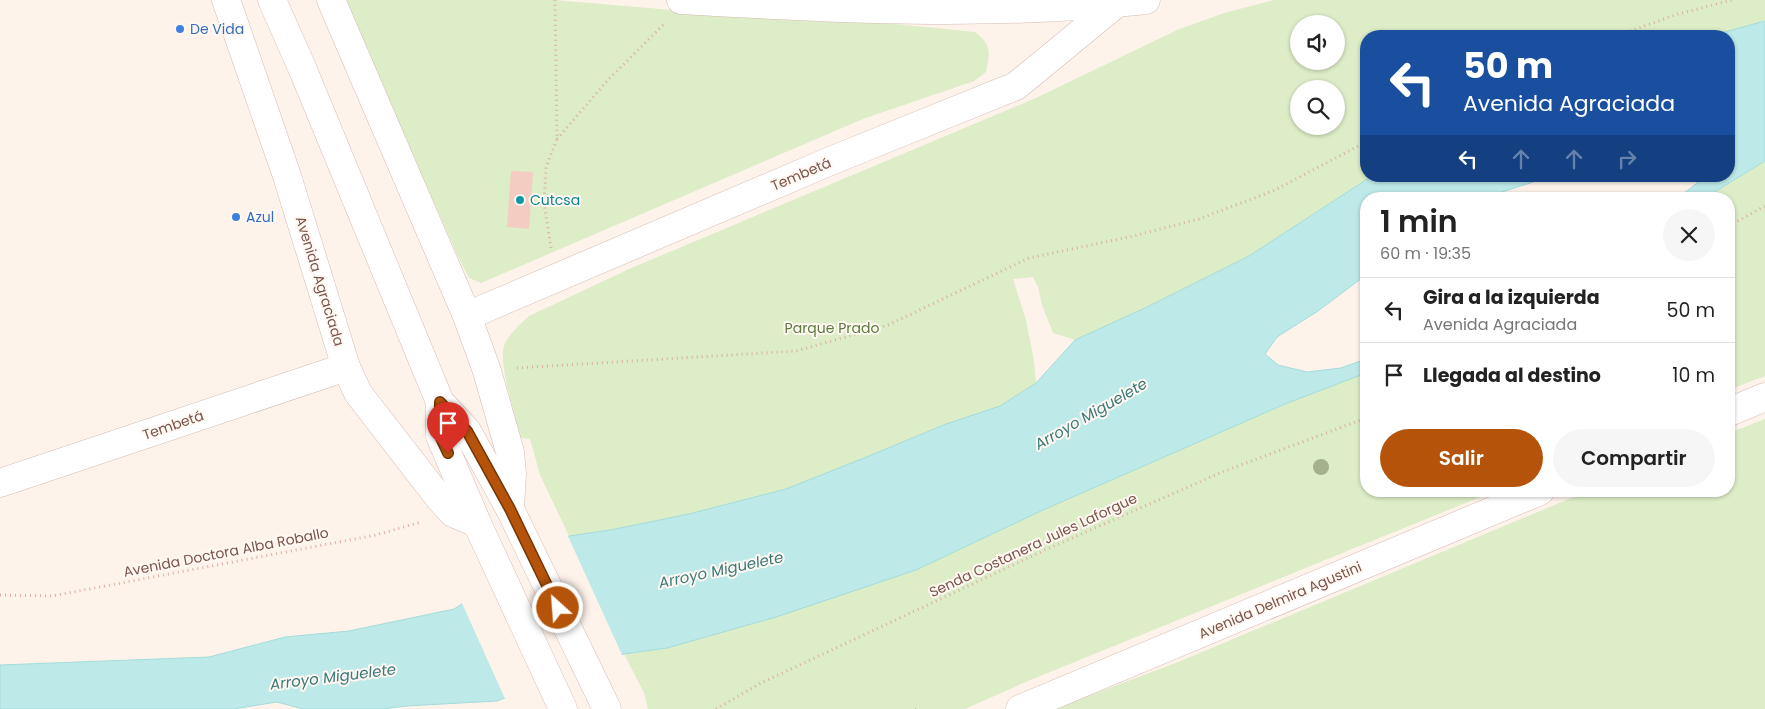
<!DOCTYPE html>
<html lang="es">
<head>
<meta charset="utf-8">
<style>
	:root { --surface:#fff; --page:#f6f6f6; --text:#222; --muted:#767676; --line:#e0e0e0; --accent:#b45309 }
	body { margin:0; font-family:Poppins,sans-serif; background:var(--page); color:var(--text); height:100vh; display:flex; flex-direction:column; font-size:19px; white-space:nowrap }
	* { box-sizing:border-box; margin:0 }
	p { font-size:16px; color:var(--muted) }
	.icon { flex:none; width:28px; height:28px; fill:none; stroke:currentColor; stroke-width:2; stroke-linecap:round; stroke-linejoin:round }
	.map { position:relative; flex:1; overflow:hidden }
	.details { position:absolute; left:1360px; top:192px; width:375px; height:305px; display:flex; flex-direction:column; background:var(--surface); border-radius:20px; box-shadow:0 1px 4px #0004 }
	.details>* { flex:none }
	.hud { position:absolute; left:1360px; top:30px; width:375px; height:152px; border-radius:20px; box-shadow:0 1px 4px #0004; background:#1a4fa0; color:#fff; overflow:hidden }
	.buttons { position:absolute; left:1290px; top:15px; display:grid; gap:10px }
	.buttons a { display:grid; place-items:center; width:55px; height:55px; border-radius:50%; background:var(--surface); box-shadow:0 1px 4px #0004; font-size:25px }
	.pin { position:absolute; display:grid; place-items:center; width:42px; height:42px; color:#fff; margin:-51px -21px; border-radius:50% 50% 50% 0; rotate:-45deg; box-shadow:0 0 5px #0007 }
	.pin .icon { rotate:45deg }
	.me { position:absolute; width:55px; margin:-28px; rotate:334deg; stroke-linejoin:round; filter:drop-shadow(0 0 4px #0008) }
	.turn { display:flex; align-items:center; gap:18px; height:105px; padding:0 20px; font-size:22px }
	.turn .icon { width:65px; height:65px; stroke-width:2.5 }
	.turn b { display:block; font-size:35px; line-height:42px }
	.lanes { display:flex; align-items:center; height:48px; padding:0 20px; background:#0003; justify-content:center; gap:25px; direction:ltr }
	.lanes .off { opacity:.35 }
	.round { display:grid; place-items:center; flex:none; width:52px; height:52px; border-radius:26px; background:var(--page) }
	.overview { display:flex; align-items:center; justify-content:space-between; height:85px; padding:0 20px }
	h1 { font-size:30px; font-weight:600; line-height:38px }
	.cta { display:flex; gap:10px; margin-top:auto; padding:10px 20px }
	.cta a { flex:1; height:58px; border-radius:30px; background:var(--accent); color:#fff; font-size:20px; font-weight:600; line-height:58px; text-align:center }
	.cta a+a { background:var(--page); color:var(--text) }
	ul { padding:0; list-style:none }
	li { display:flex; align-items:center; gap:15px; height:65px; padding:0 20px; border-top:1px solid var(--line) }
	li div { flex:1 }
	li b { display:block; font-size:19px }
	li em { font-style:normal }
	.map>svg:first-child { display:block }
</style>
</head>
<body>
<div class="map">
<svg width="1765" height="709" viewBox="0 0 1765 709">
	<rect width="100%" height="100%" fill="#fef3eb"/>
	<g fill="#ddedc7" fill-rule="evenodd">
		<path d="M346,0h209l176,15 115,4 129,13c17,13 15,20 11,40l-12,9 -111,38 -382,164 -12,-5 -9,-17 -103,-232z"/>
		<path d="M1274,0h491v21l-55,15h-344v140h6l-123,80 -102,51 -72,33 -22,-7 -11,-28 -4,-18 -5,-10 -20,2 13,41 8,41 2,22 -36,23 -54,18 -77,32 -83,33 -97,25 -79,16 -41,6 -29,-61 -10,-36 -9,-1c-5,-19 -23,-76 -17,-92 4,-11 16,-22 25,-30l100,-47 407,-171 141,-68 47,-17zM1299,24h37v37h-37zM1299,89h37v37h-37z"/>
		<path d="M1765,161v215l-36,14v-191h-26z"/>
		<path d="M1366,373v118h129l-467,190 -63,28h-317l-4,-16 -20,-39 43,-6 376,-138 242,-106z"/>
		<path d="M1765,419v290h-711l124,-47 410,-171h141v-58z"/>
	</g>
	<g fill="#bde9e8" stroke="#a3dcdb">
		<path d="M1765,21v140l-62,38h-27l20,-15 5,-8h28v-140h-19z"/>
		<path d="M1372,176h180l-50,16 -12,7h-124v76l-48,36 -41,26 -12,17 13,11 29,7 34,-4 25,-9v14l-81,31 -114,50 -128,56 -127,60 -140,47 -109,31 -43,6 -127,47 -91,5 -23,3h-80l-26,-7 -44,7h-233v-44l209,-8 76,-20 64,-6 105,-22 115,-73 41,-6 79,-16 97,-25 83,-33 77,-32 54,-18 36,-23 39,-43 72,-33 102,-51z"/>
	</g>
	<path fill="#fef3eb" d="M567,534l56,123 -117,44 -45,-100z"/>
	<path fill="#f5ccc1" d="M511,171l22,1 -4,57 -22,-2z"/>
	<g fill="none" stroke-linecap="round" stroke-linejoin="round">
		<g stroke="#d4bbb2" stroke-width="29">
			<g id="minor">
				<path d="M226,0l61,176 59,191 12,26 82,106 13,14 24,10"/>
				<path d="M331,0l136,316 20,55 23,81 2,21 -2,36"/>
				<path d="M467,316l361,-154 188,-76 101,-83"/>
				<path d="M1729,412l36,-15"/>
				<path d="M0,483l346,-116"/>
				<path d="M1020,709l520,-218"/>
			</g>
		</g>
		<g stroke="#d4bbb2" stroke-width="29">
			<path id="tertiary" d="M681,0c155,9 311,17 465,0"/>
		</g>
		<g stroke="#d9bcb1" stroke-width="29">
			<g id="secondary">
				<path d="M272,0l31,70 137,332 27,29 43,78 97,200"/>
				<path d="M440,402v34l37,87 86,186"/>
			</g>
		</g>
		<g stroke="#dbafa3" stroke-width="3" stroke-dasharray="1 4" stroke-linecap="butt">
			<path d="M1616,36l62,-22 54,-14"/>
			<path d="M557,139l51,-59 57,-57"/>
			<path d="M1729,226l36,-20"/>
			<path d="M551,248l-7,-45 2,-36 11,-28 -2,-139"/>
			<path d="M517,368l279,-17 92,-26 141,-67 100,-21 70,-18 76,-29 91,-48"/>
			<path d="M0,595l52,1 324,-61 45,-13"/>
			<path d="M716,709l43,-25 286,-134 177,-78 144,-54"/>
			<path d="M915,709h5"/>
		</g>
		<use href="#minor" stroke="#fff" stroke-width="28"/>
		<use href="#tertiary" stroke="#fff" stroke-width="28"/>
		<use href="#secondary" stroke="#fff" stroke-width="28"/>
	</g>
	<circle fill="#a5b18c" cx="1321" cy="467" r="8"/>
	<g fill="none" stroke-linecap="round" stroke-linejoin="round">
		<g stroke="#753606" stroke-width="12">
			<path id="route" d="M448,453l-8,-17v-34l27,29 43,78 48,99"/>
		</g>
		<use href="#route" stroke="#b45309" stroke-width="9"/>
	</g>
	<g fill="#3f7fe0" stroke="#fff8f3" stroke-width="2">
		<circle cx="180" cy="29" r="5"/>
		<circle cx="236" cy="217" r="5"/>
	</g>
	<circle fill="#0f9aa8" stroke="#fff8f3" stroke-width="2" cx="520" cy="200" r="5"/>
	<g text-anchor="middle" stroke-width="4" stroke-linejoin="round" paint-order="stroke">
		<g font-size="14" fill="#366cbe" stroke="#fff8f3" text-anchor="start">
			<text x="190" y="34">De Vida</text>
			<text x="246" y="222">Azul</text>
		</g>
		<g font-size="14" fill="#7b544b" stroke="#fff8f3">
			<text transform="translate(801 174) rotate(-23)" y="5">Tembetá</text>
			<text transform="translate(320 281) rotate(73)" y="5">Avenida Agraciada</text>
			<text transform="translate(173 425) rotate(-19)" y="5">Tembetá</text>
			<text transform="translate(1033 545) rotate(-25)" y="5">Senda Costanera Jules Laforgue</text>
			<text transform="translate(226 552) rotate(-11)" y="5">Avenida Doctora Alba Roballo</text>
			<text transform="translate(1280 600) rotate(-23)" y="5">Avenida Delmira Agustini</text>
		</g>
		<g font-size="14" fill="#0d838f" stroke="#fff8f3" text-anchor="start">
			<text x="530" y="205">Cutcsa</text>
		</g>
		<g font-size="14" fill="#5c7b3f" stroke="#fff8f3">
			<text x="832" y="333">Parque Prado</text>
		</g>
		<g font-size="15" font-style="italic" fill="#3a7979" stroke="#fff8f3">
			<text transform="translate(1091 414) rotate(-30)" y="5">Arroyo Miguelete</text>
			<text transform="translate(721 570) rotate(-12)" y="5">Arroyo Miguelete</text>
			<text transform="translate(333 677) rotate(-7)" y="5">Arroyo Miguelete</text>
		</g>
	</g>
</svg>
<div class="buttons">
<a><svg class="icon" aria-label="sound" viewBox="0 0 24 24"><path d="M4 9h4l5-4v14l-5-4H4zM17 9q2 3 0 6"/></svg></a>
<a><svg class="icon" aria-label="search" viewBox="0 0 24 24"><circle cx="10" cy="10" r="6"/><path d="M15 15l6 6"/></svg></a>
</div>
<div class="pin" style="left:448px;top:453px;background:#d93025"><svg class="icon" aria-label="arrive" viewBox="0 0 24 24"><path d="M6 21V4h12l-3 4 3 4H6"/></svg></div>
<svg class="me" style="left:558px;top:608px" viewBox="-20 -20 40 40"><circle r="17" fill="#b45309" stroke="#fff" stroke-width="3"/><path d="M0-11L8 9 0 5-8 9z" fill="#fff"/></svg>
<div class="hud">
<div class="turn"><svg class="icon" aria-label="left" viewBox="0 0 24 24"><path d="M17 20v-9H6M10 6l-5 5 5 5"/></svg><div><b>50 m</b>Avenida Agraciada</div></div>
<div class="lanes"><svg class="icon" aria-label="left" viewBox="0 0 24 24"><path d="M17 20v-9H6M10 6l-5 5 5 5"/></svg><svg class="icon off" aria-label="ahead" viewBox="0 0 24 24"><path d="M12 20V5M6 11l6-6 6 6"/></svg><svg class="icon off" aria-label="ahead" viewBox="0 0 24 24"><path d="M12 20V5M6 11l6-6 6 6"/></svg><svg class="icon off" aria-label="right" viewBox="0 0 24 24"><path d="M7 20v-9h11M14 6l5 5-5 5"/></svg></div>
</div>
<section class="details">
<div class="overview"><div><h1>1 min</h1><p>60 m · 19:35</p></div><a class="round"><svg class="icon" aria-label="close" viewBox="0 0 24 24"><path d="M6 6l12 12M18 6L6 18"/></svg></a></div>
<ul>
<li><svg class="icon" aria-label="left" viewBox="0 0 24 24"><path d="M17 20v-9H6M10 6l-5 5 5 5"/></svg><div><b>Gira a la izquierda</b><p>Avenida Agraciada</p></div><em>50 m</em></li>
<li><svg class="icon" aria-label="arrive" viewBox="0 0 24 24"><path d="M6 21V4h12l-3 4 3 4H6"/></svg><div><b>Llegada al destino</b></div><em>10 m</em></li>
</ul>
<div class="cta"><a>Salir</a><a>Compartir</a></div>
</section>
</div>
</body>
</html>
